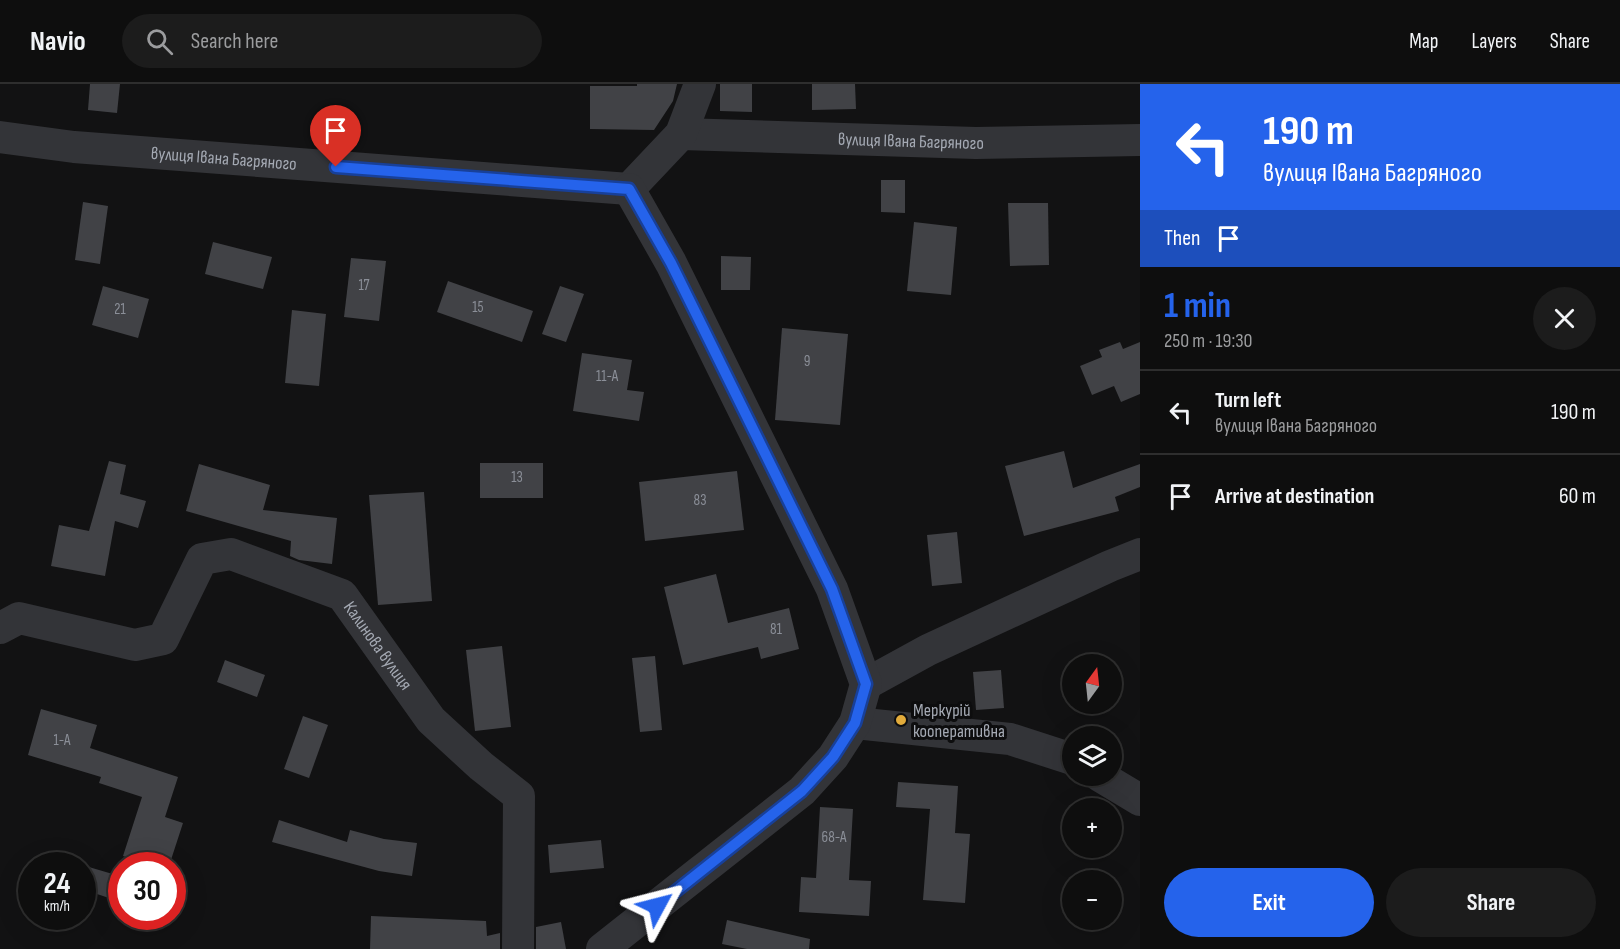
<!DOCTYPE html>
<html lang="en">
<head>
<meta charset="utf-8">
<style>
	:root { --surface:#0e0e0e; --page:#1c1c1c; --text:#f1f3f6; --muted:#9b9c9e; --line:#2e2e2e; --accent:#2563eb }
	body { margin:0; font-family:"Sofia Sans Condensed",sans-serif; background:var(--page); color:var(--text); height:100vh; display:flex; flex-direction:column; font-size:22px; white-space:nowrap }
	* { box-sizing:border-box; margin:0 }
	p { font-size:20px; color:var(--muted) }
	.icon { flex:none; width:33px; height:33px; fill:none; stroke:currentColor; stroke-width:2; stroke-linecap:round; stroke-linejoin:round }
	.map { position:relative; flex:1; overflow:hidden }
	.side { display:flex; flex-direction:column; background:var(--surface); width:480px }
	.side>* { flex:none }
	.banner { background:#2563eb; color:#fff; overflow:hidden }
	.needle { width:39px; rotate:15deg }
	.controls { position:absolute; left:1062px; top:570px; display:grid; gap:12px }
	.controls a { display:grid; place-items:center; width:60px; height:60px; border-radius:50%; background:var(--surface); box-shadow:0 6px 24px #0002,0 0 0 2px var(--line); font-size:30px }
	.speed { position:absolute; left:18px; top:768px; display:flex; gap:12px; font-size:30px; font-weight:700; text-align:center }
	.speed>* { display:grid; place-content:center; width:78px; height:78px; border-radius:50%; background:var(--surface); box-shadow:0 6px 24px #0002,0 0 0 2px var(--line); line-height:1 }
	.speed small { font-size:15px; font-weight:400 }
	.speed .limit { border:9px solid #d22; background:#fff; color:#111 }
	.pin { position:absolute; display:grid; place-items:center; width:51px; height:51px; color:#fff; margin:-62px -26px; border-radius:50% 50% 50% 0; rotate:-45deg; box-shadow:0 0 6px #0007 }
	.pin .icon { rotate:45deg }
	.me { position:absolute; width:66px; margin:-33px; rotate:52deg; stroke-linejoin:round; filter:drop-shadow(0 0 4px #0008) }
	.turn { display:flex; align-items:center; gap:21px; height:126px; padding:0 24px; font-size:27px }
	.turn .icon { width:78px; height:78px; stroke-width:2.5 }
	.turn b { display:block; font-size:42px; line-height:51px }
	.then { display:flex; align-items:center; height:57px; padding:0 24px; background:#0003; gap:12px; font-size:22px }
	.round { display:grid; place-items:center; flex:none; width:63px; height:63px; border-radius:32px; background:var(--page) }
	.headline { display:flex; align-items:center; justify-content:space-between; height:102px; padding:0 24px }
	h1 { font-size:36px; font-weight:700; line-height:45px; color:var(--accent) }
	.cta { display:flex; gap:12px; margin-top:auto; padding:12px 24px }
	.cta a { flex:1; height:69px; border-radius:36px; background:var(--accent); color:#fff; font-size:24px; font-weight:700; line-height:69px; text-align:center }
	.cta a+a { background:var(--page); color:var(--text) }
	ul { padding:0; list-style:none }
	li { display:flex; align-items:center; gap:18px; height:84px; padding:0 24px; border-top:2px solid var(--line) }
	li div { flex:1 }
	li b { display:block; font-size:22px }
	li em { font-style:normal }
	header { display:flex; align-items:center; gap:36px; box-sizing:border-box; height:84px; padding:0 30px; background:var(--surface); border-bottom:2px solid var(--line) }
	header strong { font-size:28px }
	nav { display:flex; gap:33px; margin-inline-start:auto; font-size:21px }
	.search { width:420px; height:54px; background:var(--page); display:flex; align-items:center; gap:15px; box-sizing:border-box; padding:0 21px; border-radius:33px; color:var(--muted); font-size:22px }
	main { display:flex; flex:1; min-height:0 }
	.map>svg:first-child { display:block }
</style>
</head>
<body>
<header>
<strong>Navio</strong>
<div class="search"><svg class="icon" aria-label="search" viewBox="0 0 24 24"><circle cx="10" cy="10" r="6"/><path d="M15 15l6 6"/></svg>Search here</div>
<nav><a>Map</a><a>Layers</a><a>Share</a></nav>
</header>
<main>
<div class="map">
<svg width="1140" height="865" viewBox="0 0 1140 865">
	<rect width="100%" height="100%" fill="#121213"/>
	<g fill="#414246">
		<path d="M90,0h30l-3,29 -29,-3z"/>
		<path d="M637,0h40l-4,17 -19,29 -64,-1v-43h47z"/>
		<path d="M720,0h32v28l-32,-1z"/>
		<path d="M812,0h43l1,25 -44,1z"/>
		<path d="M881,96h24v33l-24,-1z"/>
		<path d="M83,118l25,4 -8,58 -25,-4z"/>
		<path d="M1008,119h40l1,62 -39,1z"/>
		<path d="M914,138l43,5 -6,68 -44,-4z"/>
		<path d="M213,158l59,15 -9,32 -58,-15z"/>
		<path d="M721,172l30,1 -1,33h-29z"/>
		<path d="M351,174l35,3 -7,60 -35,-4z"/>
		<path d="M448,197l85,30 -11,31 -85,-30z"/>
		<path d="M103,202l46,13 -11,39 -46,-13z"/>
		<path d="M560,202l24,8 -18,48 -24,-8z"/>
		<path d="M292,226l34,4 -7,72 -34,-3z"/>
		<path d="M782,244l66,6 -8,91 -65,-5z"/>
		<path d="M1120,258l3,7 17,-7v52l-19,8 -7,-16 -22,9 -12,-29 22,-9 -3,-7z"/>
		<path d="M582,269l50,7 -5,30 17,2 -5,29 -66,-10z"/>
		<path d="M1064,367l9,37 67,-24v23l-25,10 4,14 -95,25 -19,-70z"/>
		<path d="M109,377l17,4 -6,29 26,7 -8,27 -23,-7 -10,55 -54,-10 8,-41 30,6z"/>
		<rect x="480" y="379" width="63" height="35"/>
		<path d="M199,380l71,21 -7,25 74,8 -5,46 -33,-4 -9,-4 1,-15 -105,-30z"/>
		<path d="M737,387l7,59 -99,11 -6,-59z"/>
		<path d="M424,408l8,109 -54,4 -9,-110z"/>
		<path d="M957,448l5,51 -30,3 -5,-51z"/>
		<path d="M716,490l12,49 61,-15 10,41 -38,10 -3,-12 -75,18 -19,-78z"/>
		<path d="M502,562l9,81 -36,4 -9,-81z"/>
		<path d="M655,572l7,74 -22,2 -8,-74z"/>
		<path d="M225,576l40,15 -8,22 -40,-15z"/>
		<path d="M1001,586l3,38 -28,2 -3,-38z"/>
		<path d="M41,625l56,16 -7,23 88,29 -13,40 18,6 -14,43h-17l-29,-10 19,-59 -43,-14 2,-6 -73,-22z"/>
		<path d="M303,632l25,9 -19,53 -25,-9z"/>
		<path d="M898,698l60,4 -3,47 15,1 -5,69 -42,-3 7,-91 -34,-2z"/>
		<path d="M820,723l33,2 -4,71 22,1 -2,35 -70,-4 2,-35 15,1z"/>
		<path d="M279,736l68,22 3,-12 34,9 33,4 -5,33 -33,-5 -107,-29z"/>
		<path d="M601,756l3,28 -54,5 -2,-28z"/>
		<path d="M82,781l34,10 -7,23 -27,-9z"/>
		<path d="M371,832l115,5 1,15 13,-3v16h-130z"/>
		<path d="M727,836l83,19 -1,10h-62l-25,-5z"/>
		<path d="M561,838l5,27h-30v-22z"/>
	</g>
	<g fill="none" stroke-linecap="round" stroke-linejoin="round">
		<g stroke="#333438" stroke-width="32">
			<path id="s1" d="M681,50l295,9 164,-3"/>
			<path id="s2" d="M0,53l74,10 555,42"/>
			<path d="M629,105l52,-55 19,-50"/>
			<path id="s3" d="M0,544l19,-10 116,27 28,-6 39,-80 29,-5 111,41 89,125 50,46 38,30 -1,153"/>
			<path d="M866,600l62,-34 182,-84 30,-12"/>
			<path d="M855,639l155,16 62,20"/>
			<path d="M1100,692l40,24"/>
			<path d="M602,865l200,-158 31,-34 22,-34 11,-39 -34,-95 -161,-326 -42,-74"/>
		</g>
	</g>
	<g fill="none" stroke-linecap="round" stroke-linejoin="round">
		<g stroke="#184099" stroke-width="15">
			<path id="route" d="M336,83l293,22 42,74 161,326 34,95 -11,39 -22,34 -31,34 -145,115"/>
		</g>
		<use href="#route" stroke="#2563eb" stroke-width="10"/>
	</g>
	<circle fill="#e2ab3b" stroke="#0d0d0e" stroke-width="2" cx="901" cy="636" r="6"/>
	<g text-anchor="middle" stroke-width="6" stroke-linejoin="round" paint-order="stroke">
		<g font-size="15" fill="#8b8f98">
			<text x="364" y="206">17</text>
			<text x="478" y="228">15</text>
			<text x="120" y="230">21</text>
			<text x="807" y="282">9</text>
			<text x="607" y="297">11-А</text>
			<text x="517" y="398">13</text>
			<text x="700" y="421">83</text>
			<text x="776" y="550">81</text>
			<text x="62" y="661">1-А</text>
			<text x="834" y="758">68-А</text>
		</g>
		<g font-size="18" fill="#a4a9b3" stroke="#0d0d0e">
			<text dy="6" stroke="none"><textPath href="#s1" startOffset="230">вулиця Івана Багряного</textPath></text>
			<text dy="6" stroke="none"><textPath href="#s2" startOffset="225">вулиця Івана Багряного</textPath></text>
			<text dy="6" stroke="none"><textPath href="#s3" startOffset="468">Калинова вулиця</textPath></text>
		</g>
		<g font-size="18" fill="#a4a9b3" stroke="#0d0d0e" text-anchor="start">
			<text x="913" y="632">Меркурій<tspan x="913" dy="21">кооперативна</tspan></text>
		</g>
	</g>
</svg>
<div class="controls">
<a><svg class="needle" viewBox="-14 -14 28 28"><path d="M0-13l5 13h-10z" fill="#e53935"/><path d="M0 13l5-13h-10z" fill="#9b9c9e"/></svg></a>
<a><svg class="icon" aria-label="layers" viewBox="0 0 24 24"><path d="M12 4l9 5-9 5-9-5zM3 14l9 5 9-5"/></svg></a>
<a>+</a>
<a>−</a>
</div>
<div class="speed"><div>24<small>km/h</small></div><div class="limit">30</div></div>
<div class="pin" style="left:336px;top:83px;background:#d93025"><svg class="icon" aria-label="arrive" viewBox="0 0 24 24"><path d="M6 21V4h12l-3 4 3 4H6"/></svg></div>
<svg class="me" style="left:657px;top:822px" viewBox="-20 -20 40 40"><path d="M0-17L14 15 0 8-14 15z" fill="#2563eb" stroke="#fff" stroke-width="4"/></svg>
</div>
<section class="side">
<div class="banner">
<div class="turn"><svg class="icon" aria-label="left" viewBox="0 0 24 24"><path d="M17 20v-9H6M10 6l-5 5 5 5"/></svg><div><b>190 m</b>вулиця Івана Багряного</div></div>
<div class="then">Then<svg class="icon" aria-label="arrive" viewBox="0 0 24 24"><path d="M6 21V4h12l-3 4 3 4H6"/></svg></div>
</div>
<div class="headline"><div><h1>1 min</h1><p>250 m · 19:30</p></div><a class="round"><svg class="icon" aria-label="close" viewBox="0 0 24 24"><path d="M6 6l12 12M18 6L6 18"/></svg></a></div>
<ul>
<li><svg class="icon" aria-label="left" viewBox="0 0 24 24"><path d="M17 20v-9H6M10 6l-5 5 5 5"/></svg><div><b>Turn left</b><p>вулиця Івана Багряного</p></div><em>190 m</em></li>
<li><svg class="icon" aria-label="arrive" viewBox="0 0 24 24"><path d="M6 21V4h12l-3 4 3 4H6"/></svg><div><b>Arrive at destination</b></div><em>60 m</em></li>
</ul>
<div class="cta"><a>Exit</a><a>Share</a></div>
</section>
</main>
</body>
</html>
